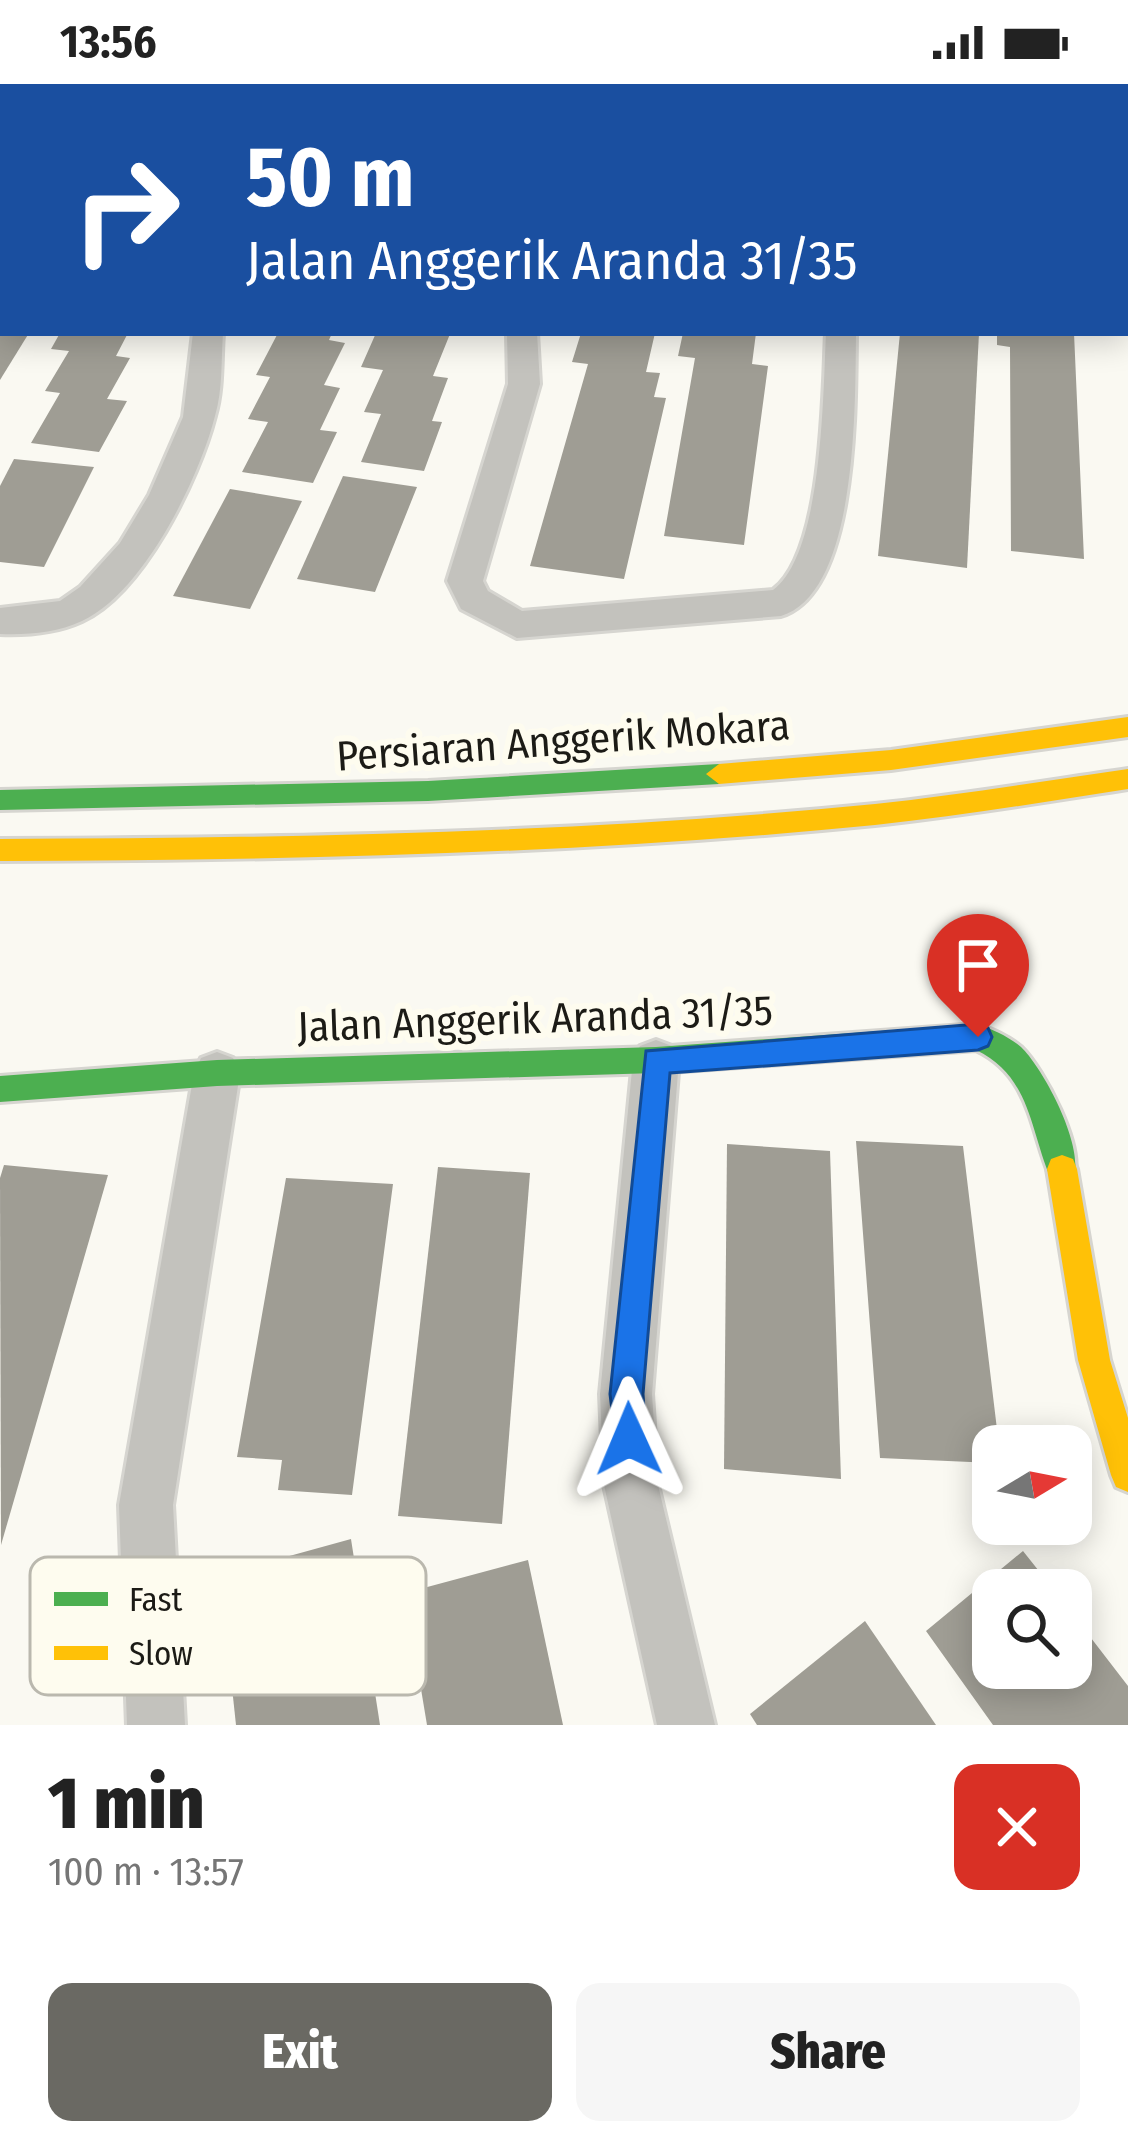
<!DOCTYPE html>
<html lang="en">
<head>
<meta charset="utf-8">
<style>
	:root { --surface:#fff; --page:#f6f6f6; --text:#222; --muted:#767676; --accent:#6a6963 }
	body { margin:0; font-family:"Fira Sans Condensed",sans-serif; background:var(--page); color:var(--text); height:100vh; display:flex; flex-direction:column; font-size:45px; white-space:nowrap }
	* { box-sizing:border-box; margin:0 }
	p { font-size:39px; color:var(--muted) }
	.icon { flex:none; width:66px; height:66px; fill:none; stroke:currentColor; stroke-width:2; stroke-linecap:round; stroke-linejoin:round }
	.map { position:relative; height:1641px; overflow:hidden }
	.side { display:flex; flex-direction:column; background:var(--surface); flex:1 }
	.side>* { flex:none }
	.guide { position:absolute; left:0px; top:0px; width:1128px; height:252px; box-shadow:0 6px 30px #0003; background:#1a4fa0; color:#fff; overflow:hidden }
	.needle { width:78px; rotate:80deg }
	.buttons { position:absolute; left:972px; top:1341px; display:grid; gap:24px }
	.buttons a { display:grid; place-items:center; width:120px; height:120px; border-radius:24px; background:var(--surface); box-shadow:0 6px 30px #0003; font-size:60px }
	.pin { position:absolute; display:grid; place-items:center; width:102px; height:102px; color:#fff; margin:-123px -51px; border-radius:50% 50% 50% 0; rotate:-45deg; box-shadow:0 0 12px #0007 }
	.pin .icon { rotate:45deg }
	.me { position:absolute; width:132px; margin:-66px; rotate:359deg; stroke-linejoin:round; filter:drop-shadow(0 0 9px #0008) }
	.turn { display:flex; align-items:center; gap:42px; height:252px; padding:0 48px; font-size:54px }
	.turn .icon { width:156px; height:156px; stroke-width:2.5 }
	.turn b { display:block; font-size:84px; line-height:102px }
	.round { display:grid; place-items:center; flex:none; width:126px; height:126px; border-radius:24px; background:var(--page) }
	.headline { display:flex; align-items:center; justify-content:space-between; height:204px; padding:0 48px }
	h1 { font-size:72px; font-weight:800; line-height:90px }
	.primary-button { display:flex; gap:24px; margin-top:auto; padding:24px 48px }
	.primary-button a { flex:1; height:138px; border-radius:24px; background:var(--accent); color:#fff; font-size:48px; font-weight:800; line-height:138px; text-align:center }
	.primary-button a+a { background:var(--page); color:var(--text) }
	.status { display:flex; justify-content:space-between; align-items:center; height:84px; padding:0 60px; background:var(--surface); direction:ltr }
	.status svg { height:33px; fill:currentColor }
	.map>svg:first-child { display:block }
</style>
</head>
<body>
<div class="status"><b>13:56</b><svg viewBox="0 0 49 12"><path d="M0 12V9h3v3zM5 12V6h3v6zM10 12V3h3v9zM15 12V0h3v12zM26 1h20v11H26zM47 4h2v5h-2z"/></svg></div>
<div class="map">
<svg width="1128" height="1641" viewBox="0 0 1128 1641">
	<rect width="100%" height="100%" fill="#faf9f2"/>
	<g fill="#9f9d94">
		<path d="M0,249h29l-29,47z"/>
		<path d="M60,249h68l-12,23 14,2 -23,41 20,2 -28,51 -68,-9 29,-50 -15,-2 24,-40 -18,-2z"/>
		<path d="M278,249h54l-3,7 16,3 -21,42 16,3 -20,42 17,2 -24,51 -71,-11 26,-50 -20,-3 22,-42 -14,-2z"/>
		<path d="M376,249l74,1 -17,42 15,2 -16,43 10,1 -18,49 -63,-9 20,-48 -17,-2 19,-42 -22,-3z"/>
		<path d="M581,249h74l-9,39 14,1 -6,24 12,1 -42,181 -94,-13 58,-202 -16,-2z"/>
		<path d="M683,249h73l-4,31 16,2 -24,179 -80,-9 31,-178 -17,-2z"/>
		<path d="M900,249h79l-12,235 -89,-12z"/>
		<path d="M997,249h77l10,226 -73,-8 -1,-204 -13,-2z"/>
		<path d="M14,375l80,8 -50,100 -44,-5v-76z"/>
		<path d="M343,392l74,11 -42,105 -78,-13z"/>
		<path d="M230,405l72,12 -52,108 -77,-13z"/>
		<path d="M856,1057l107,5 36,300h-6v17l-113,-5z"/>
		<path d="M727,1060l103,7 11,328 -117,-10z"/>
		<path d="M4,1081l104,10 -107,370 -1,-367z"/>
		<path d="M438,1083l92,6 -28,351 -104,-8z"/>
		<path d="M286,1094l107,6 -41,311 -74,-5 4,-30 -45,-3z"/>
		<path d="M351,1455l29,186h-144l-16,-150z"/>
		<path d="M1023,1467l31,39h-61v78h78v-56l57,74v39h-135l-67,-94z"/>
		<path d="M528,1476l35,165h-136l-22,-132z"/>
		<path d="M865,1537l71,104h-179l-7,-11z"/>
	</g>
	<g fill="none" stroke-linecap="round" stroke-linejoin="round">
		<g stroke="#d6d5d0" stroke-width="6">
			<g id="street">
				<path d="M153,0h30l-32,3z"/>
				<rect x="848" y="0" width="26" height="3"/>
				<rect x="0" y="119" width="3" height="18"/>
				<rect x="1125" y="199" width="3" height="18"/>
				<path d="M193,249h30c-2,27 0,56 -8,83 -16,63 -72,177 -133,205 -26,12 -54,14 -82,13v-26l60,-7 20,-14 40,-44 29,-48 34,-78z"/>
				<path d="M507,249h30l3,51 -57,197 5,10 34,20 251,-21c50,-37 50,-196 53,-257h30c-1,68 3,259 -75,283l-264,22 -56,-29 -14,-28 61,-197z"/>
				<path d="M656,956l16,6 7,14 -27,334 6,91 57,240h-58l-53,-240 -4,-91 33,-334 7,-14z"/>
				<path d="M217,968l16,6 7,15 -67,432 12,220h-58l-8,-220 75,-432 7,-15z"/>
			</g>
		</g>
		<g stroke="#d6d5d0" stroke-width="6">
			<g id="fast">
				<path d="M719,680l13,10 -13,10 -291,17 -428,9v-20l428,-9z"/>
				<path d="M978,940c15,6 30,12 43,23 23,22 65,102 52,132l-11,4 -11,-4c-21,-48 -20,-103 -75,-129l-320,23 -439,13 -217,16v-26l217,-16 439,-13z"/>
			</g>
		</g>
		<g stroke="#d6d5d0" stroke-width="6">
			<g id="slow">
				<path d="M1128,633v20l-237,33 -172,14 -13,-10 13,-10 172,-14z"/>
				<path d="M1128,685v20c-84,13 -168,27 -253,36 -291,29 -583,35 -875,36v-22c292,-1 584,-6 875,-35 85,-9 169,-23 253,-35z"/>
				<path d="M1062,1071l11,4 4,10 33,191 18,58v74l-12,-5 -5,-12 -33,-115 -31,-191 4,-10z"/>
			</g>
		</g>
		<use href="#street" fill="#c3c2bd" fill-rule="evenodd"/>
		<use href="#fast" fill="#4caf50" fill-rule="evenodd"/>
		<use href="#slow" fill="#ffc107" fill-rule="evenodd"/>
	</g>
	<path fill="#1a73e8" stroke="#114b97" stroke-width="3" d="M978,940l10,4 4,9 -4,9 -10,4 -308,23 -27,321 3,45 -5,12 -12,5 -12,-5 -7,-57 36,-343z"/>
	<g text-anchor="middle" stroke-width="12" stroke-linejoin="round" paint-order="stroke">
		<g font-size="42" fill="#1c1b16" stroke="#fefcef">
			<text transform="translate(563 656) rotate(-4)" y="15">Persiaran Anggerik Mokara</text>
			<text transform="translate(535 934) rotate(-2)" y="15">Jalan Anggerik Aranda 31/35</text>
		</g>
	</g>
	<rect x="30" y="1473" width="396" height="138" rx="18" fill="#fefcef" stroke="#bab8ae" stroke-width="3"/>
	<rect x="54" y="1508" width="54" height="14" fill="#4caf50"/>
	<rect x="54" y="1562" width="54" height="14" fill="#ffc107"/>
	<g font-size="33" fill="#1c1b16">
		<text x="129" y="1527">Fast</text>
		<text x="129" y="1581">Slow</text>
	</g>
</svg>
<div class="buttons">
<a><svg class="needle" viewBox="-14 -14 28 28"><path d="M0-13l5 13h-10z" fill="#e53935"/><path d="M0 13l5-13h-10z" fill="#767676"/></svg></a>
<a><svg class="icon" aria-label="search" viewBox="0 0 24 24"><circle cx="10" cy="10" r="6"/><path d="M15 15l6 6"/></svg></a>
</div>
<div class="pin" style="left:978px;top:953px;background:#d93025"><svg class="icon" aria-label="arrive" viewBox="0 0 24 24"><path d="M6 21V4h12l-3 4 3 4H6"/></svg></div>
<svg class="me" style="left:629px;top:1355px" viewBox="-20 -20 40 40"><path d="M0-17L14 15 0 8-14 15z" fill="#1a73e8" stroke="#fff" stroke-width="4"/></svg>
<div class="guide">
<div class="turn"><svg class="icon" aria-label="right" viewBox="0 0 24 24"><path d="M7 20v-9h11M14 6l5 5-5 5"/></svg><div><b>50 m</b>Jalan Anggerik Aranda 31/35</div></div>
</div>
</div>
<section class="side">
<div class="headline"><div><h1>1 min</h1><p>100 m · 13:57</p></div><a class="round" style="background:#d93025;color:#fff"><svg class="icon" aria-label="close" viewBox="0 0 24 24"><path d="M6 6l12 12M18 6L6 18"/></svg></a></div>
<div class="primary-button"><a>Exit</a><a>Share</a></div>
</section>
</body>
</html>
